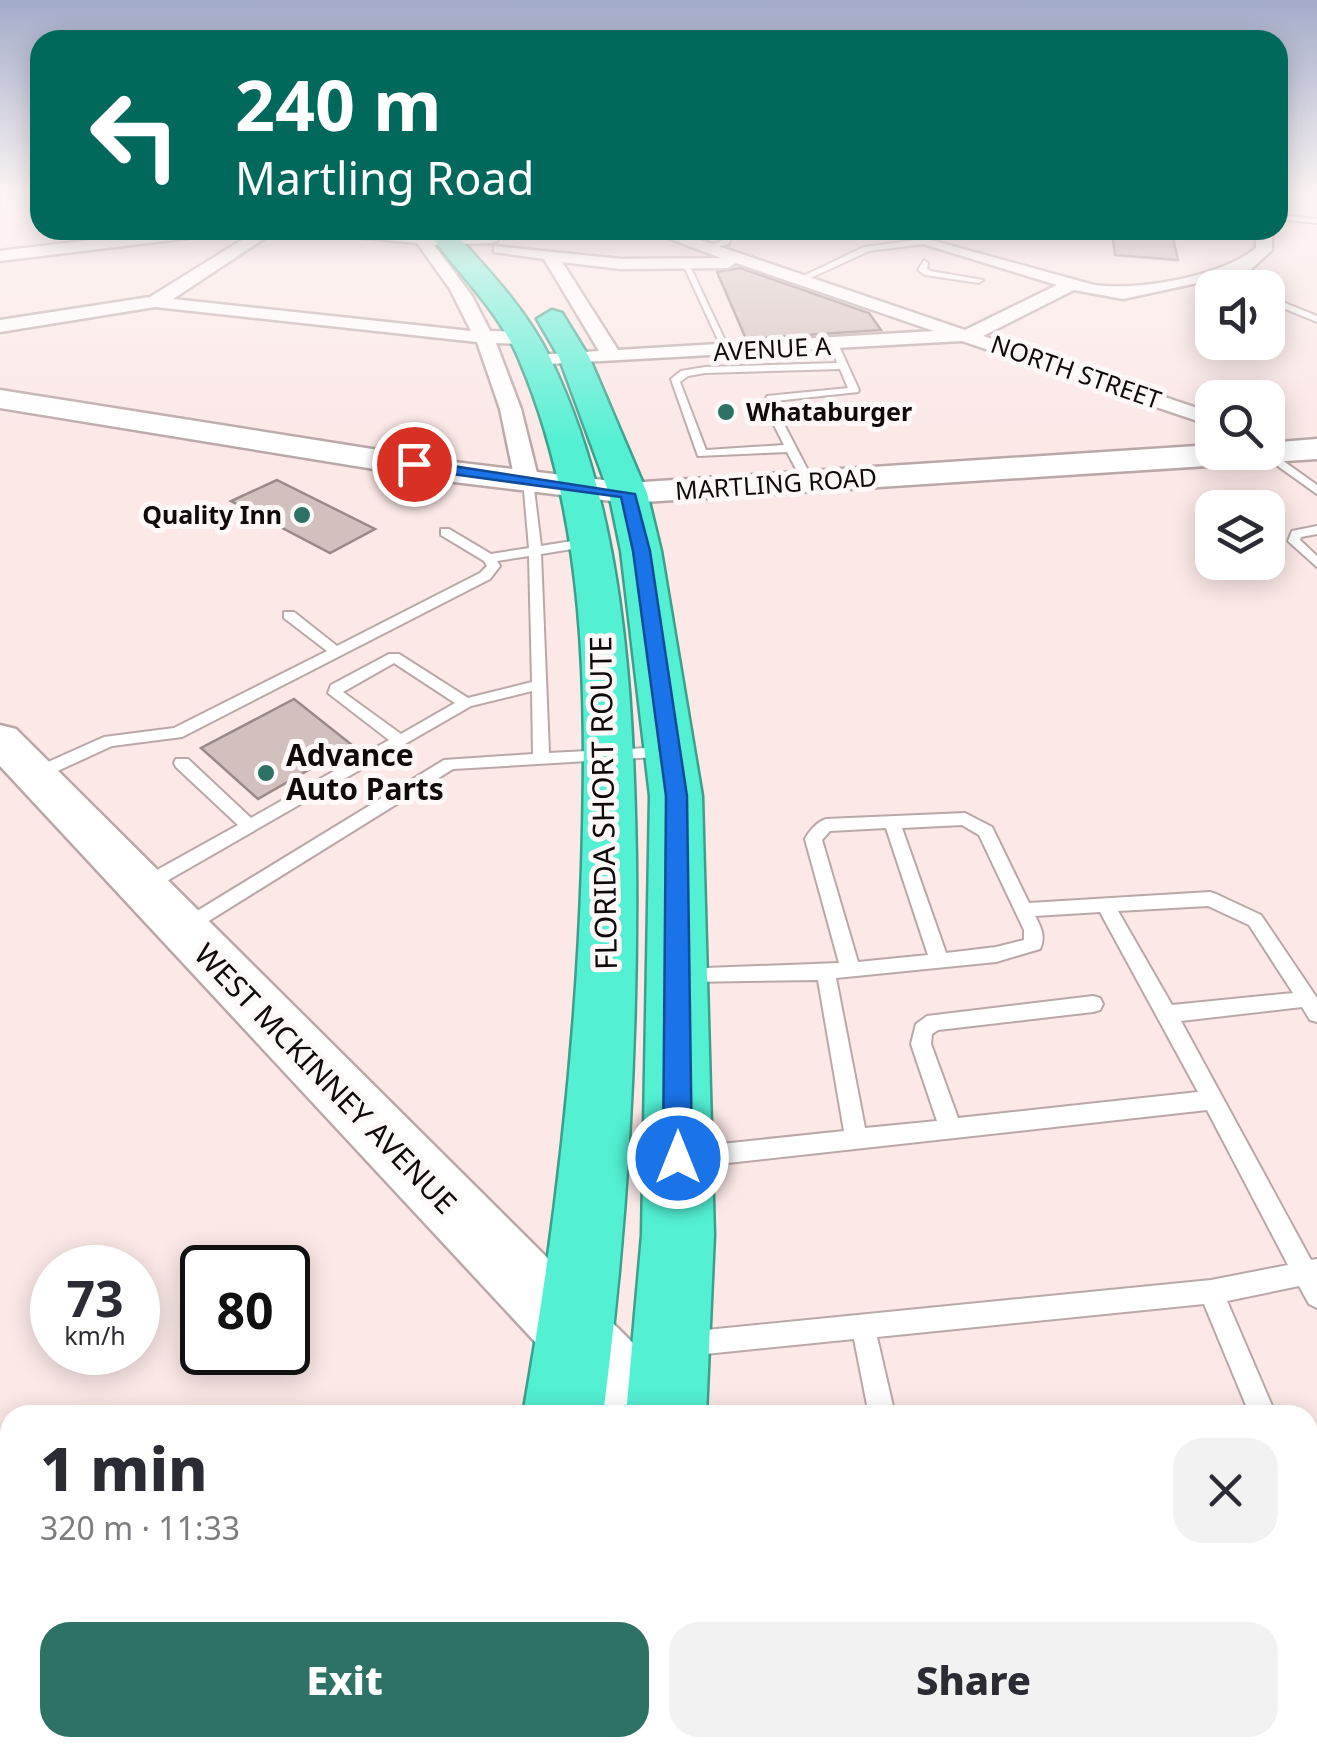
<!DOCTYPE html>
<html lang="en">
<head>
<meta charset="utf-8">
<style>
	:root { --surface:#fff; --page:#f2f2f3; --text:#2b2b33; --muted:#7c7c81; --accent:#2d7265 }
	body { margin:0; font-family:"Noto Sans",sans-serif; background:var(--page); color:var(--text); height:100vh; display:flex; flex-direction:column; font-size:38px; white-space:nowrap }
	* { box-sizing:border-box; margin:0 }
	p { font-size:32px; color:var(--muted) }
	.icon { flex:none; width:55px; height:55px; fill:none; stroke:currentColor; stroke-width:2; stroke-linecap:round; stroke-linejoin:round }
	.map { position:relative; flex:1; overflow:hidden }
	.details { position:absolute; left:0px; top:1405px; width:1318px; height:352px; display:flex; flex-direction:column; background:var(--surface); border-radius:30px 30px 0 0; box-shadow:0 5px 25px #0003 }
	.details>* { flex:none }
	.guide { position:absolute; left:30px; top:30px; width:1258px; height:210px; border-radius:30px; box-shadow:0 5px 25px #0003; background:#00695c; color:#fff; overflow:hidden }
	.fabs { position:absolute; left:1195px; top:270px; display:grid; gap:20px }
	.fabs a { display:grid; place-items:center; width:90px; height:90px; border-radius:20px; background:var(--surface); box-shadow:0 5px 25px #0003; font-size:50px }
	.speed { position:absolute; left:30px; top:1245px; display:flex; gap:20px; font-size:50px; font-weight:700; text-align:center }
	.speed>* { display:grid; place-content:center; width:130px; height:130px; border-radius:50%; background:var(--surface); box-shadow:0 5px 25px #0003; line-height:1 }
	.speed small { font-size:25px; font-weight:400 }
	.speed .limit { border:5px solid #111; border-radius:15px; background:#fff; color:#111 }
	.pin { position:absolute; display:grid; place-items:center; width:85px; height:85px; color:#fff; margin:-42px; border:5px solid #fff; border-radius:50%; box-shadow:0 2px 10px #0007 }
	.me { position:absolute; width:110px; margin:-55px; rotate:0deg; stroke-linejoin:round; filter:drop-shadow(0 0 8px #0008) }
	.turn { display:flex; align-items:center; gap:35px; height:210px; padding:0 40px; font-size:45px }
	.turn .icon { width:130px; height:130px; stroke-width:2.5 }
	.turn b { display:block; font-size:70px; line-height:85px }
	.round { display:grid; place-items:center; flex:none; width:105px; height:105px; border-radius:30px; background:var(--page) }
	.overview { display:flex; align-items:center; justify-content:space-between; height:170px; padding:0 40px }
	h1 { font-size:60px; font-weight:800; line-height:75px }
	.primary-button { display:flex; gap:20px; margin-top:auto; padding:20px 40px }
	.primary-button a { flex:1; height:115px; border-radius:30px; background:var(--accent); color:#fff; font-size:40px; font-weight:800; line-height:115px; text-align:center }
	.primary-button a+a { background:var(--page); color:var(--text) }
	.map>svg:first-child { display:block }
</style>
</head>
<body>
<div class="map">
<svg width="1317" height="1757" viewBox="0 0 1317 1757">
	<rect width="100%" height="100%" fill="#fbe8e7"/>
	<g fill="#d2c0bf" stroke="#9a8989" stroke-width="2.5">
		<path d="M1112,230h59l7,30 -63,-5z"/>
		<path d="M740,268l129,45 12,17 -135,9 -29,-67z"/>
		<path d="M277,480l98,49 -45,24 -99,-52z"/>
		<path d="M294,699l58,46 -94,54 -57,-51z"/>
	</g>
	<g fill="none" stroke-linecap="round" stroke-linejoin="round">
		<g stroke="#baa8a8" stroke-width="4">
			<g id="lane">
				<path d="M1278,215l39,4v4l-39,-4z"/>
				<path d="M499,230h21l-32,6 -4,-2z"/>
				<path d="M725,230h8l-4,14 -21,6v-4l14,-5z"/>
				<path d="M920,230h8l4,13 -63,8 -63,29 -7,-2 65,-31 60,-8z"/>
				<path d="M924,260l4,3 -1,6 3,2 53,9 -4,3 -54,-8 -7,-5z"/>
				<path d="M682,262l7,2 42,89 -8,-2z"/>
				<path d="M1208,274l36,14h-13l-23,-10z"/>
				<path d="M1268,296l49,20v6l-49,-20z"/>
				<path d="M831,344l8,2 20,44 -1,2 -83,9 -1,4 40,77 -2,2h-8l-17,-32 -89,4 -27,-77 10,-8 24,-4 132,-4zM840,369l8,19 -81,8 -3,9 20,40 -78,5 -26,-68 8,-6 17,-3z"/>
				<path d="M1268,450l49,35v9l-59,-42h10z"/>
				<path d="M523,479l10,2 8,65 50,-8 6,4 -6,4 -50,8 8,199 118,-6 8,5 -2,4 -220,13 -262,163h-12l-3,-5 3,-5 265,-162 89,-6 -1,-63 -61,15 -320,184h-12l-3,-5 3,-5 99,-55 -62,-58 -2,-4 2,-4h12l63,59 138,-78 -61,-47 3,-8 58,-31h10l69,44 64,-16 -3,-126 -32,5 3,5 -10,13 -308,158 -70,9 -72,33h-12l-2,-4 2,-4 76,-34 70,-9 153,-77 -43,-33v-6h10l43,34 143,-73 7,-7 -3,-5 -43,-26v-6h8l42,25 38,-6zM394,663l61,40 -54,31 -58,-42z"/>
				<path d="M1317,526v8l-16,3 -1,3 17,16v11l-29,-26 4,-10z"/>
				<path d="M965,813l27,14 37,76 181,-11 6,2 45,21 56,83v24l-7,-2 -8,-13 -121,14 130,239 6,-1v49l-8,-4 -10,-18 -72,15 49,114h-26l-46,-111 -327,33 18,78h-26l-15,-76 -168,17 -9,-3 -3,-9 3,-9 9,-3 525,-52 77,-15 -81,-155 -515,57 -8,-3 -3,-7 3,-7 8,-3 152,-16 -26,-151 -131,2 -7,-3 -2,-5 2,-5 159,-6 -34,-124c4,-8 12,-17 21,-20zM962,825l17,10 45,95v10l-28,7 -50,6 -44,-125zM886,828l42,127 -70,7 -36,-122 8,-9zM1208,906l41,19 44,68 -121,12 -54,-94zM1100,912l98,180 -240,26 -27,-74 1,-10 6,-4 155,-18 7,-2 3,-6 -3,-6 -7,-2 -166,20 -11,8 -5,20 26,77 -72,7 -29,-150 160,-16 44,-13c6,-12 1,-22 -5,-33z"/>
			</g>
		</g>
		<g stroke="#baa8a8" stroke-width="5">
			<g id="street">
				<path d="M174,230h47l-8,5 -213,26v-10z"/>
				<path d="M258,230h19l-104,69 298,32 -21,-42 -33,-46 -82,-8 -8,-5 122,7 48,-2v6l-6,2 -57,2 38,51 18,35 34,1 10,6 -10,6 -28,-1 25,66 18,72 -4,5h-16l-4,-5 -15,-72 -23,-67 -322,-35 -155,25v-12l150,-23z"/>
				<path d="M647,230h24l294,100 92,-45 -134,-41v-6l171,47c44,6 127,-8 162,-37v-18h16v20l-24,22 -125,27 -49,-9 -91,46 229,77v13l-250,-85 -433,24 -3,-4 10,-6 63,-4 -55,-92 -50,-7v-6l127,13 100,-1zM562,262l59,7 107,-1 8,-5 198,68 -316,19z"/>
			</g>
		</g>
		<g stroke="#baa8a8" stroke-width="5">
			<g id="secondary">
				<path d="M0,390l454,72 174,21 584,-38v7h56v-9l49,-4v20l-689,44 -174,-21 -454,-74z"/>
				<path d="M0,725l16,4 663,660 10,26h-86l-603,-649z"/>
				<path d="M932,1748h92l4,9h-93z"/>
			</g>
		</g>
		<g stroke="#3ca08d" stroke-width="5">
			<g id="highway">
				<path d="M427,230h25c35,39 73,78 97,126 75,154 84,333 87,502 2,186 -9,372 -33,557h-80c32,-182 53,-365 59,-549 5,-171 5,-348 -63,-507 -21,-50 -62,-86 -92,-129z"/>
				<path d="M552,310l10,3 27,44 58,136 14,58 41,245 12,439 -8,180h-80l16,-180 8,-439 -29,-245 -12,-58 -50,-136 -22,-38z"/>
				<path d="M461,1748h96l-2,9h-96z"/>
				<path d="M591,1748h96l-1,9h-96z"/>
			</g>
		</g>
		<use href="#lane" fill="#fff" fill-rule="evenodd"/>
		<use href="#street" fill="#fff" fill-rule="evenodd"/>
		<use href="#secondary" fill="#fff" fill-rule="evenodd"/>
		<use href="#highway" fill="#53f0d4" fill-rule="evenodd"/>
	</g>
	<linearGradient id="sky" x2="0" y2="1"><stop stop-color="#a2abc9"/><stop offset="0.44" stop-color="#fdf5f4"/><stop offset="1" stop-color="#fdf5f4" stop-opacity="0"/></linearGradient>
	<rect width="1317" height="443" fill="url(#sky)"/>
	<path fill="#1a73e8" stroke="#114b97" stroke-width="2.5" d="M414,460l221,34 15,57 37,245 5,362 -5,10 -9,3 -10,-3 -5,-10 3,-362 -33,-245 -12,-54 -213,-29v-7z"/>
	<g fill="#2d7265" stroke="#fdf9f9" stroke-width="4">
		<circle cx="726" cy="412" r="10"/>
		<circle cx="302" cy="515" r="10"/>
		<circle cx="266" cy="773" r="10"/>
	</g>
	<g text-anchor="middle" stroke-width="10" stroke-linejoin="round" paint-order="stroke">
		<g font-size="25" fill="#100a0a" stroke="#fdf9f9">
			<text transform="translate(772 349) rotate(-3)" y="9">AVENUE A</text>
			<text transform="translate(1076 372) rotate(19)" y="9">NORTH STREET</text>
			<text transform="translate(776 484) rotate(-4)" y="9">MARTLING ROAD</text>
		</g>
		<g font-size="25" font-weight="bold" fill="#100a0a" stroke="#fdf9f9" text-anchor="start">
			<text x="746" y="421">Whataburger</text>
			<text x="282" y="524" text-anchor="end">Quality Inn</text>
		</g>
		<g font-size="30" font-weight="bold" fill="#100a0a" stroke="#fdf9f9" text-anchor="start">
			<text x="286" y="766">Advance<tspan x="286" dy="34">Auto Parts</tspan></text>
		</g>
		<g font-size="30" fill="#100a0a" stroke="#fdf9f9">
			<text transform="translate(604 803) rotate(-91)" y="10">FLORIDA SHORT ROUTE</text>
			<text transform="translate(325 1079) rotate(46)" y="10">WEST MCKINNEY AVENUE</text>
		</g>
	</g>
</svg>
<div class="fabs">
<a><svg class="icon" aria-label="sound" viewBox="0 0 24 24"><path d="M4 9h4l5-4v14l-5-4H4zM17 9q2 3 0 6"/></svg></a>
<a><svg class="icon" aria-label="search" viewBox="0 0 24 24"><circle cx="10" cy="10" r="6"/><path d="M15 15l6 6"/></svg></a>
<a><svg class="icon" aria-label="layers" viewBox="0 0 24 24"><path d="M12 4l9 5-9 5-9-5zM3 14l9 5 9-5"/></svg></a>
</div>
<div class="speed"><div>73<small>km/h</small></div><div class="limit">80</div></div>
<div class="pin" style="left:414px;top:464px;background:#d93025"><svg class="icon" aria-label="arrive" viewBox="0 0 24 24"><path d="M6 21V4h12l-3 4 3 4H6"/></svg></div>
<svg class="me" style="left:678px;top:1158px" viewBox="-20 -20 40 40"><circle r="17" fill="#1a73e8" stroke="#fff" stroke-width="3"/><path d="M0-11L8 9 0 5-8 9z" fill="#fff"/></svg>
<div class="guide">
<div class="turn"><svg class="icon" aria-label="left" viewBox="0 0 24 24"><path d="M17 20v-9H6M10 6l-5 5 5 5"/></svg><div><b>240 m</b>Martling Road</div></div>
</div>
<section class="details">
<div class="overview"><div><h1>1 min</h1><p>320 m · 11:33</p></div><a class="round"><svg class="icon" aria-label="close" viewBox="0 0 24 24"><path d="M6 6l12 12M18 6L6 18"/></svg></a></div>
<div class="primary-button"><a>Exit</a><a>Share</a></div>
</section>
</div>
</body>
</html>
